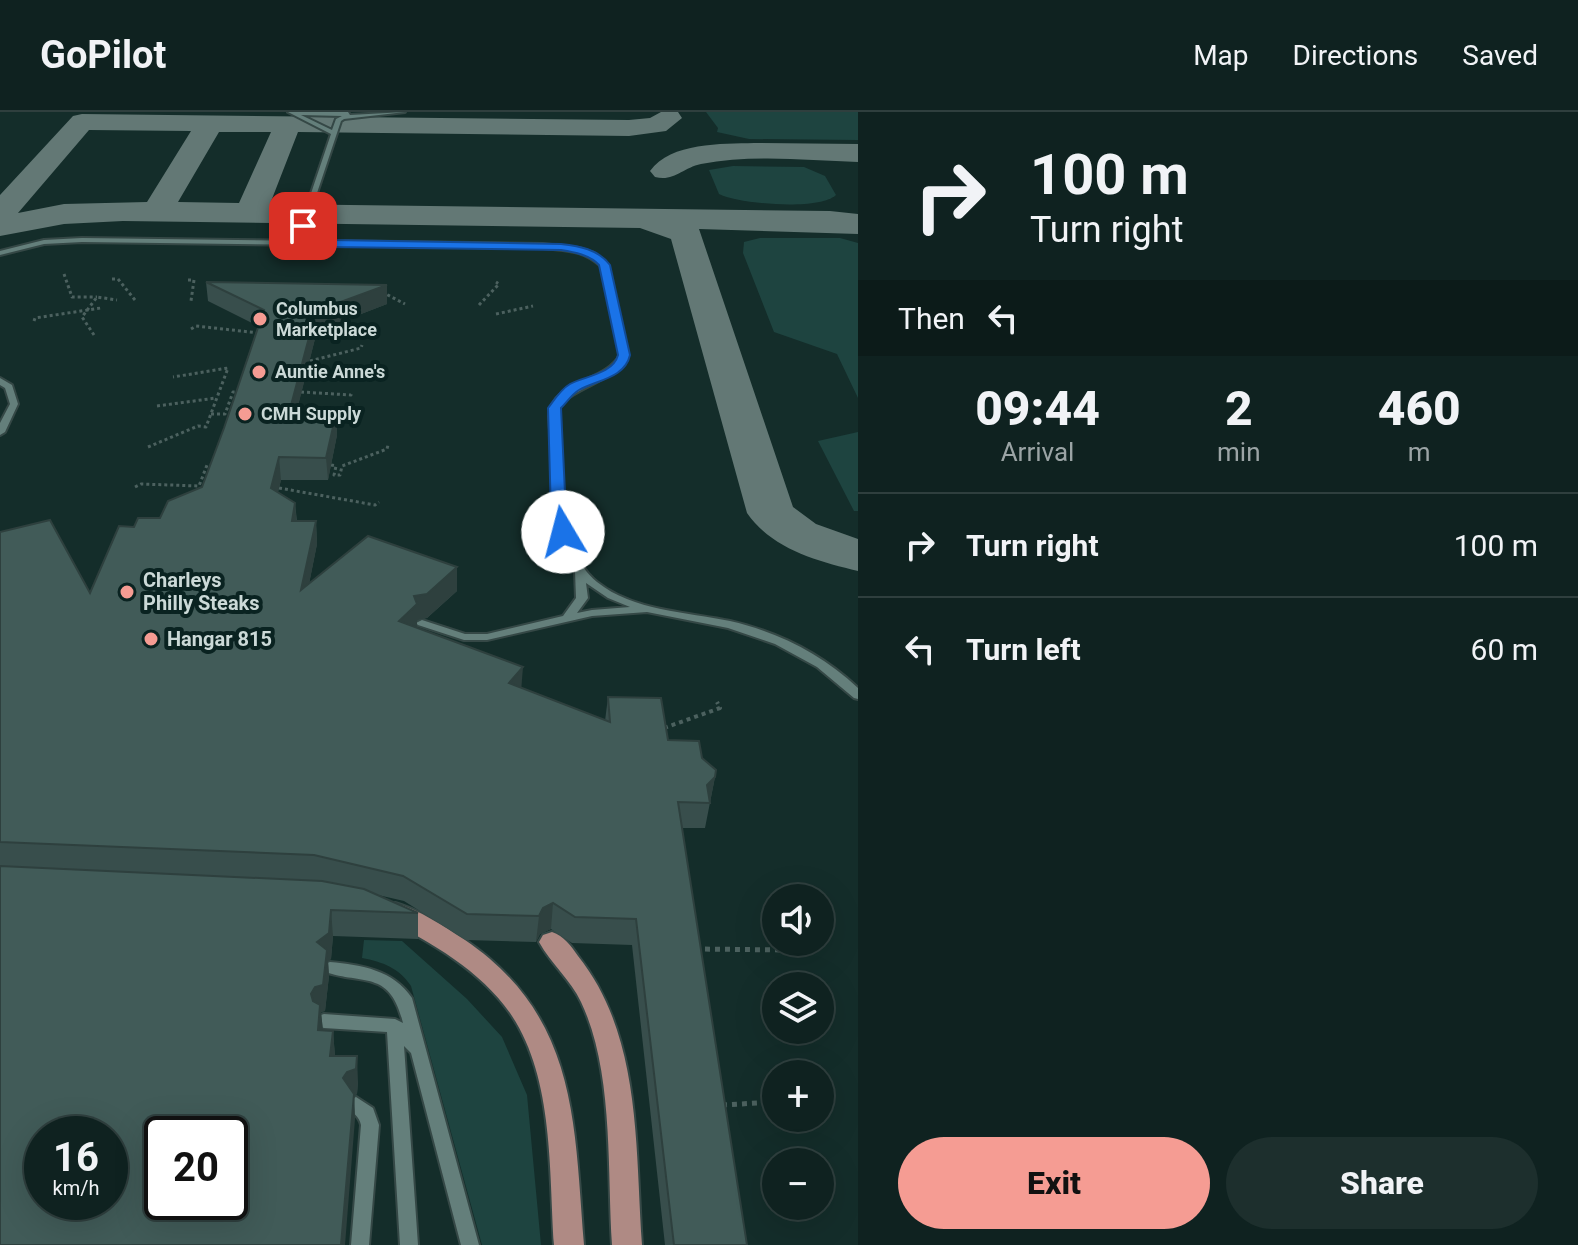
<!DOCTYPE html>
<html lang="en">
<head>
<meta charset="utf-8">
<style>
	:root { --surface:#0f2220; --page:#1d2f2d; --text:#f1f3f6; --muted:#9ba4a5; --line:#2f3f3e; --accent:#f59c93 }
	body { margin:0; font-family:Roboto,sans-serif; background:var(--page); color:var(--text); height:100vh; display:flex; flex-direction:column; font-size:30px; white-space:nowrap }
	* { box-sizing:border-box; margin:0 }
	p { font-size:26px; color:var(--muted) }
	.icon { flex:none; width:44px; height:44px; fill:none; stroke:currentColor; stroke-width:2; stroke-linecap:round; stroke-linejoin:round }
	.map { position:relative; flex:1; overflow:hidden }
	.drawer { display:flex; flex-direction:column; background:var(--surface); width:720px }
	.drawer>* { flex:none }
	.hud { background:#0f2220; color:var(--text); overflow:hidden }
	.buttons { position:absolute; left:762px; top:772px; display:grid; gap:16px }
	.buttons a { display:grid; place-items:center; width:72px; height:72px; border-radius:50%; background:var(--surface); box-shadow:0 8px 32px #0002,0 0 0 2px var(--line); font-size:40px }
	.speed { position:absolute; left:24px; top:1004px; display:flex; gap:16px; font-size:40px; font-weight:700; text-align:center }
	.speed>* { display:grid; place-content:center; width:104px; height:104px; border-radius:50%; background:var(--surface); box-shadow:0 8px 32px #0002,0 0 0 2px var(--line); line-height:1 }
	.speed small { font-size:20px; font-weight:400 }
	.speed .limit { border:4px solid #111; border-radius:12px; background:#fff; color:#111 }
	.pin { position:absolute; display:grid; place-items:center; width:68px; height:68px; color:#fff; margin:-34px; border-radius:16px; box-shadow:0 4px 12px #0006 }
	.me { position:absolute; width:88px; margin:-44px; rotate:352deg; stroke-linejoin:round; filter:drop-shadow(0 0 6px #0008) }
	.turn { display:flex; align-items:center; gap:28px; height:168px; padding:0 40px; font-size:36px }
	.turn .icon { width:104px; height:104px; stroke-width:2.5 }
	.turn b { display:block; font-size:56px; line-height:68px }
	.then { display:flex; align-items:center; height:76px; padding:0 40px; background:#0003; gap:16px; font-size:30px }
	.eta { display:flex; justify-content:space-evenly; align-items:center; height:136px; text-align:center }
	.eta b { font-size:48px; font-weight:800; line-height:56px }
	.action { display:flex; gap:16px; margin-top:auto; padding:16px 40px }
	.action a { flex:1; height:92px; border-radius:48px; background:var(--accent); color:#111; font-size:32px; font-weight:800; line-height:92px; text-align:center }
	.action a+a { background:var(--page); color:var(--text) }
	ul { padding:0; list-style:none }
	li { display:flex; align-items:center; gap:24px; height:104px; padding:0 40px; border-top:2px solid var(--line) }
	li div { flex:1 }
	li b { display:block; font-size:30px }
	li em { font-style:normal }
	header { display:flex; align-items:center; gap:48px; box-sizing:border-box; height:112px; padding:0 40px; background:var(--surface); border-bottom:2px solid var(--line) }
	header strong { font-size:38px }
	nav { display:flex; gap:44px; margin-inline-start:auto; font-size:28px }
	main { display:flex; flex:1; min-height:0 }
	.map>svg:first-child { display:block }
</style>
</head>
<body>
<header>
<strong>GoPilot</strong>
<nav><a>Map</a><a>Directions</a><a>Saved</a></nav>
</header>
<main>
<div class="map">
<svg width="858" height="1133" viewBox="0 0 858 1133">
	<rect width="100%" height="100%" fill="#142d2a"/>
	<g fill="#1e4440">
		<path d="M706,0h152v28l-109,-1 -32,-7 1,-4z"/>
		<path d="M733,54l71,1 21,9 11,19c-17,16 -97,9 -117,-1l-10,-24z"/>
		<path d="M760,126h80l18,5v155l-21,-44 -63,-22 -31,-79 1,-11z"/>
		<path d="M858,320v79h-4l-36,-70z"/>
		<path d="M364,828l38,1 65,58 35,38 25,58 14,150h-59l-71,-259c-12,-18 -28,-24 -49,-28z"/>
	</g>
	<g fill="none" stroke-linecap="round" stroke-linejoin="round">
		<g fill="#637875" fill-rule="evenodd">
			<path d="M661,0h17l4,6 -16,13 -37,5 -331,-4 -28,72 560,7 28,3v20l-159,-5 94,278 23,17 42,15v32c-41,-10 -86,-22 -111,-58l-76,-274 -31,-11 -517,-7 -59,3 -64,12v-41l73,-79 9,-2 547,6 21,-2zM89,18l102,1 -44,71 -83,2 -46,9zM219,20h52l-32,71 -61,-1z"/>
			<path d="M754,31l104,1v18c-51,-2 -106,-8 -157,2 -19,4 -27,18 -46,13l-5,-6c21,-29 72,-27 104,-28z"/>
		</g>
		<g stroke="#354846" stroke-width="4">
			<g id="lane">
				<path d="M288,0h60l2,3 55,-3 -61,7 -3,2 -35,105 3,6 17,9 217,3 36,4 15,5 14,12 20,90c-14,28 -51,29 -70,53 -1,23 2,45 4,67 3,36 4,82 35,107 36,29 90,30 133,39 48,11 92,33 128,67v11l-4,-1 -37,-31 -42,-23 -47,-16 -81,-16 -55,4 -105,24h-23l-46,-15 -2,-2 6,-3 43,14h22l76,-18 13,-18 -1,-27 -12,-24 -6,-23 -8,-108c3,-36 56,-33 71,-61l-19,-89c-19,-17 -34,-15 -58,-18l-461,-6 -38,2 -44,11v-4l44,-11 38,-2 235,3 -13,-7 -4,-8 31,-92zM301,3l41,1 -6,3 -4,11zM586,471l22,15 22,9 -38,3 -15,3 11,-15z"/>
				<path d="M0,266l12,7 6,19 -13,28 -5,3v-12l10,-19 -5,-16 -5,-3z"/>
				<path d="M330,850c32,3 63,8 82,36l67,247h-18l-50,-192 -7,-7 14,199h-18l-13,-213 -63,-4 -6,-2 -2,-5 2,-5 6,-2 71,5 8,4c-13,-53 -38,-38 -78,-51l-3,-4 3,-4z"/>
				<path d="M356,985l17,11 6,17 -10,120h-18l10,-120c-2,-10 -9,-11 -13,-20l2,-5z"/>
			</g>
		</g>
		<g stroke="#354846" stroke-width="4">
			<g id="primary">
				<path d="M395,791c25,7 48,23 70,37 113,77 109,182 119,305h-30c-5,-73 0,-165 -42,-229 -29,-44 -80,-73 -126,-97l-3,-7 3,-7z"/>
				<path d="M552,820c12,4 19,14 26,24 64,80 57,192 64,289h-30c-5,-74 2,-174 -31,-243 -10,-22 -30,-38 -42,-60l4,-7z"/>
			</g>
		</g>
		<g stroke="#4c615f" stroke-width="3" stroke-dasharray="3 3" stroke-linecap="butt">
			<path d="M64,162l8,23h25"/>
			<path d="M112,167h6l17,21"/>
			<path d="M188,168h6l-3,21"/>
			<path d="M382,180l23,12"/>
			<path d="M479,193l20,-21 -3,-2"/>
			<path d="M496,202l37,-8"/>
			<path d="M191,217l5,-3 63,7"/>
			<path d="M94,223l-12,-18 15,-20 20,3"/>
			<path d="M310,249l51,-13 1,-3"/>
			<path d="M301,280l50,3 1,-3"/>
			<path d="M157,294l59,-8"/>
			<path d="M211,302h14l8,-22h6"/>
			<path d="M148,335l50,-21 8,1 22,-59 -55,9"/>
			<path d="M331,353l5,1 -2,9h6l2,-9 45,-17 1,-4"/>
			<path d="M135,375l6,-3 58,2 8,-21h5"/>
			<path d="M279,376l96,17 4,-3"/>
		</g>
		<path stroke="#4c615f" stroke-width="4" stroke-dasharray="4 4" stroke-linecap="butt" d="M664,616l56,-20 -3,-6"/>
		<g stroke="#4c615f" stroke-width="5" stroke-dasharray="5 5" stroke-linecap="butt">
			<path d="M695,837l94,1 -1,-8"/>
			<path d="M820,988h7l2,-11"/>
			<path d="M722,993l54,-3"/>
		</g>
		<use href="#lane" fill="#647f7b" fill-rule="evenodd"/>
		<use href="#primary" fill="#af8a84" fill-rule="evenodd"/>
		<path stroke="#4c615f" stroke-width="3" stroke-dasharray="3 3" stroke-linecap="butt" d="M34,209l1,-3 66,-10"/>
	</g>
	<path fill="#384e4c" d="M206,170l181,3v19l-70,27 -21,82 40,1 1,21 -9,45h-47l-3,12 17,11 2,18h19l1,23 -8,40 148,-17v24l-30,27 -10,2v8l105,60 83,33 3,-24 60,43 34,18 13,19 -10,51h-23l65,417h-82l-33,-300 -60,-2 -21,-14 -11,5 -4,8 -70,-2 -62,-39 -26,-6 40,18v26l-85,-3 -2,23 -3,2 1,15 -4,35 -4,1 2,19h10l2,25 23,26 -1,12 -3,2 1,23 -355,126v-713l90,61 44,-66 26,-9 42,-31 22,-59 34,-102 -50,-25z"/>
	<g fill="#2e403e">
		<path d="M387,173v19l-70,27 -26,103 -2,-21 27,-102z"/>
		<path d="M336,302l1,21 -9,45 -2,-22z"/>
		<path d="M279,345l2,23 -8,31 -2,-23z"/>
		<path d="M295,391l2,23 -5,-5z"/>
		<path d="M316,409l1,23 -14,70 -2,-24z"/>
		<path d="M457,455v24l-30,27 -10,2v8l-18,-7 15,-25z"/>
		<path d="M523,555l-2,25 -12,-9z"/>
		<path d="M715,665l-5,25 -3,-17z"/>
		<path d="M553,791l-2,26 -11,5 -4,8 3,-26 4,-8z"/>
		<path d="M331,798l2,26 -2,23 -3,2 1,15 -4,35 -4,1 2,19 -3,25 -3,-43 -6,-19 4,-7 2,-45z"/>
		<path d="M333,919l2,26 -5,-1z"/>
		<path d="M357,944l1,26 -1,12 -3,2 1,23 -10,126h-4l2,-167z"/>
	</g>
	<g fill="#415b58" stroke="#2e403e" stroke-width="2" fill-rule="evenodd">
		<path d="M206,170l181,3 -71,26 -27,102 47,1 -10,44 -47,-1 -8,31 24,15 -3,18h24l-15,69 67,-54 89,31 -30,27 -13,2 3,8 -18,17 124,46 -14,16 101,39 -2,-25 53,1 7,42 31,1 3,17 14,12 -1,7 -8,8 3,18 -32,-1 69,443h-73l-38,-326 -61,-2 -22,-14 -10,5 -4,8 -72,-2 -64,-38 -89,-21 -314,-13v-310l50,-12 40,73 29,-67 15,1 4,-9h22l8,-17 34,-14 22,-59 40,-118z"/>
		<path d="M0,754l322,15 42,8 54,24 -87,-3 -2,23 -12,9 10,8 -4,35 -8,2 -4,7 2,7 7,4 -2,25 15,1 -3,25h27l-1,13 -9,3 -4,6 11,16 -13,151h-341zM42,1022h68v68h-68zM162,1022h68v68h-68z"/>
	</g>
	<path fill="#1a73e8" stroke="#114b97" stroke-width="2" d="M300,112h7l8,10 16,6 230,4c18,2 37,5 49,21l20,90c-5,23 -33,25 -51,35 -7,4 -12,12 -18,18l5,106 5,18 -2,3h-12l-6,-21 -3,-106c6,-8 13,-19 22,-24 15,-8 43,-10 48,-29l-19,-90c-9,-10 -25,-13 -38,-15l-231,-3 -23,-9z"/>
	<g fill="#f59c93" stroke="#0a2321" stroke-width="3">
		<circle cx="260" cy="207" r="8"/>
		<circle cx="259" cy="260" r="8"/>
		<circle cx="245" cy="302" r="8"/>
		<circle cx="127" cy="480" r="8"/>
		<circle cx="151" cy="527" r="8"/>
	</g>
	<g text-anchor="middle" stroke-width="8" stroke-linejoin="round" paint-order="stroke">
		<g font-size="18" font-weight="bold" fill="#cbd9d7" stroke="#0a2321" text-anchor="start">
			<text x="276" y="203">Columbus<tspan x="276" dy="21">Marketplace</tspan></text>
			<text x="275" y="266">Auntie Anne's</text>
			<text x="261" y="308">CMH Supply</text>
		</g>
		<g font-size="20" font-weight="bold" fill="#cbd9d7" stroke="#0a2321" text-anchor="start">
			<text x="143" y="475">Charleys<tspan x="143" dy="23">Philly Steaks</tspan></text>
			<text x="167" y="534">Hangar 815</text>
		</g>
	</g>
</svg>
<div class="buttons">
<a><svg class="icon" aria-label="sound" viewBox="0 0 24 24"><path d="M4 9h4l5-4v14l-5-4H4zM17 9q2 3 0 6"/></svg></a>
<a><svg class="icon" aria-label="layers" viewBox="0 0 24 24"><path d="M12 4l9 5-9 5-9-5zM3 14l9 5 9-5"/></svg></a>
<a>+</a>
<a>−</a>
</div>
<div class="speed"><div>16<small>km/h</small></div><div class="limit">20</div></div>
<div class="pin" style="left:303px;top:114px;background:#d93025"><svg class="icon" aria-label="arrive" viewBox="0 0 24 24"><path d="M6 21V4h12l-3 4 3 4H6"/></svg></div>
<svg class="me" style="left:563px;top:420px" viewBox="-20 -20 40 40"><circle r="19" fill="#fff"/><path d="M0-13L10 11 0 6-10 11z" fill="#1a73e8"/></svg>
</div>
<section class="drawer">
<div class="hud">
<div class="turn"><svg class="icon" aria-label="right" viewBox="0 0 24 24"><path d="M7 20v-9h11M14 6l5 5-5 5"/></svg><div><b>100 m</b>Turn right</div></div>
<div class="then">Then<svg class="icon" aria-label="left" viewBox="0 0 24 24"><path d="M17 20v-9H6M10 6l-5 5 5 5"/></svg></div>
</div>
<div class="eta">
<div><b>09:44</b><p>Arrival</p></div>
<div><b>2</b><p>min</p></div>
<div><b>460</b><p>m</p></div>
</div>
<ul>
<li><svg class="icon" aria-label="right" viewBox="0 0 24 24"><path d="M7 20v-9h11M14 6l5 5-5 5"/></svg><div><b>Turn right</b></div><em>100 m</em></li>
<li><svg class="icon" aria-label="left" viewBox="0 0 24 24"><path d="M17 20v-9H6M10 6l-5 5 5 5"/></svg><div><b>Turn left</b></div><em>60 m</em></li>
</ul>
<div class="action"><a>Exit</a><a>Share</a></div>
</section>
</main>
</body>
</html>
